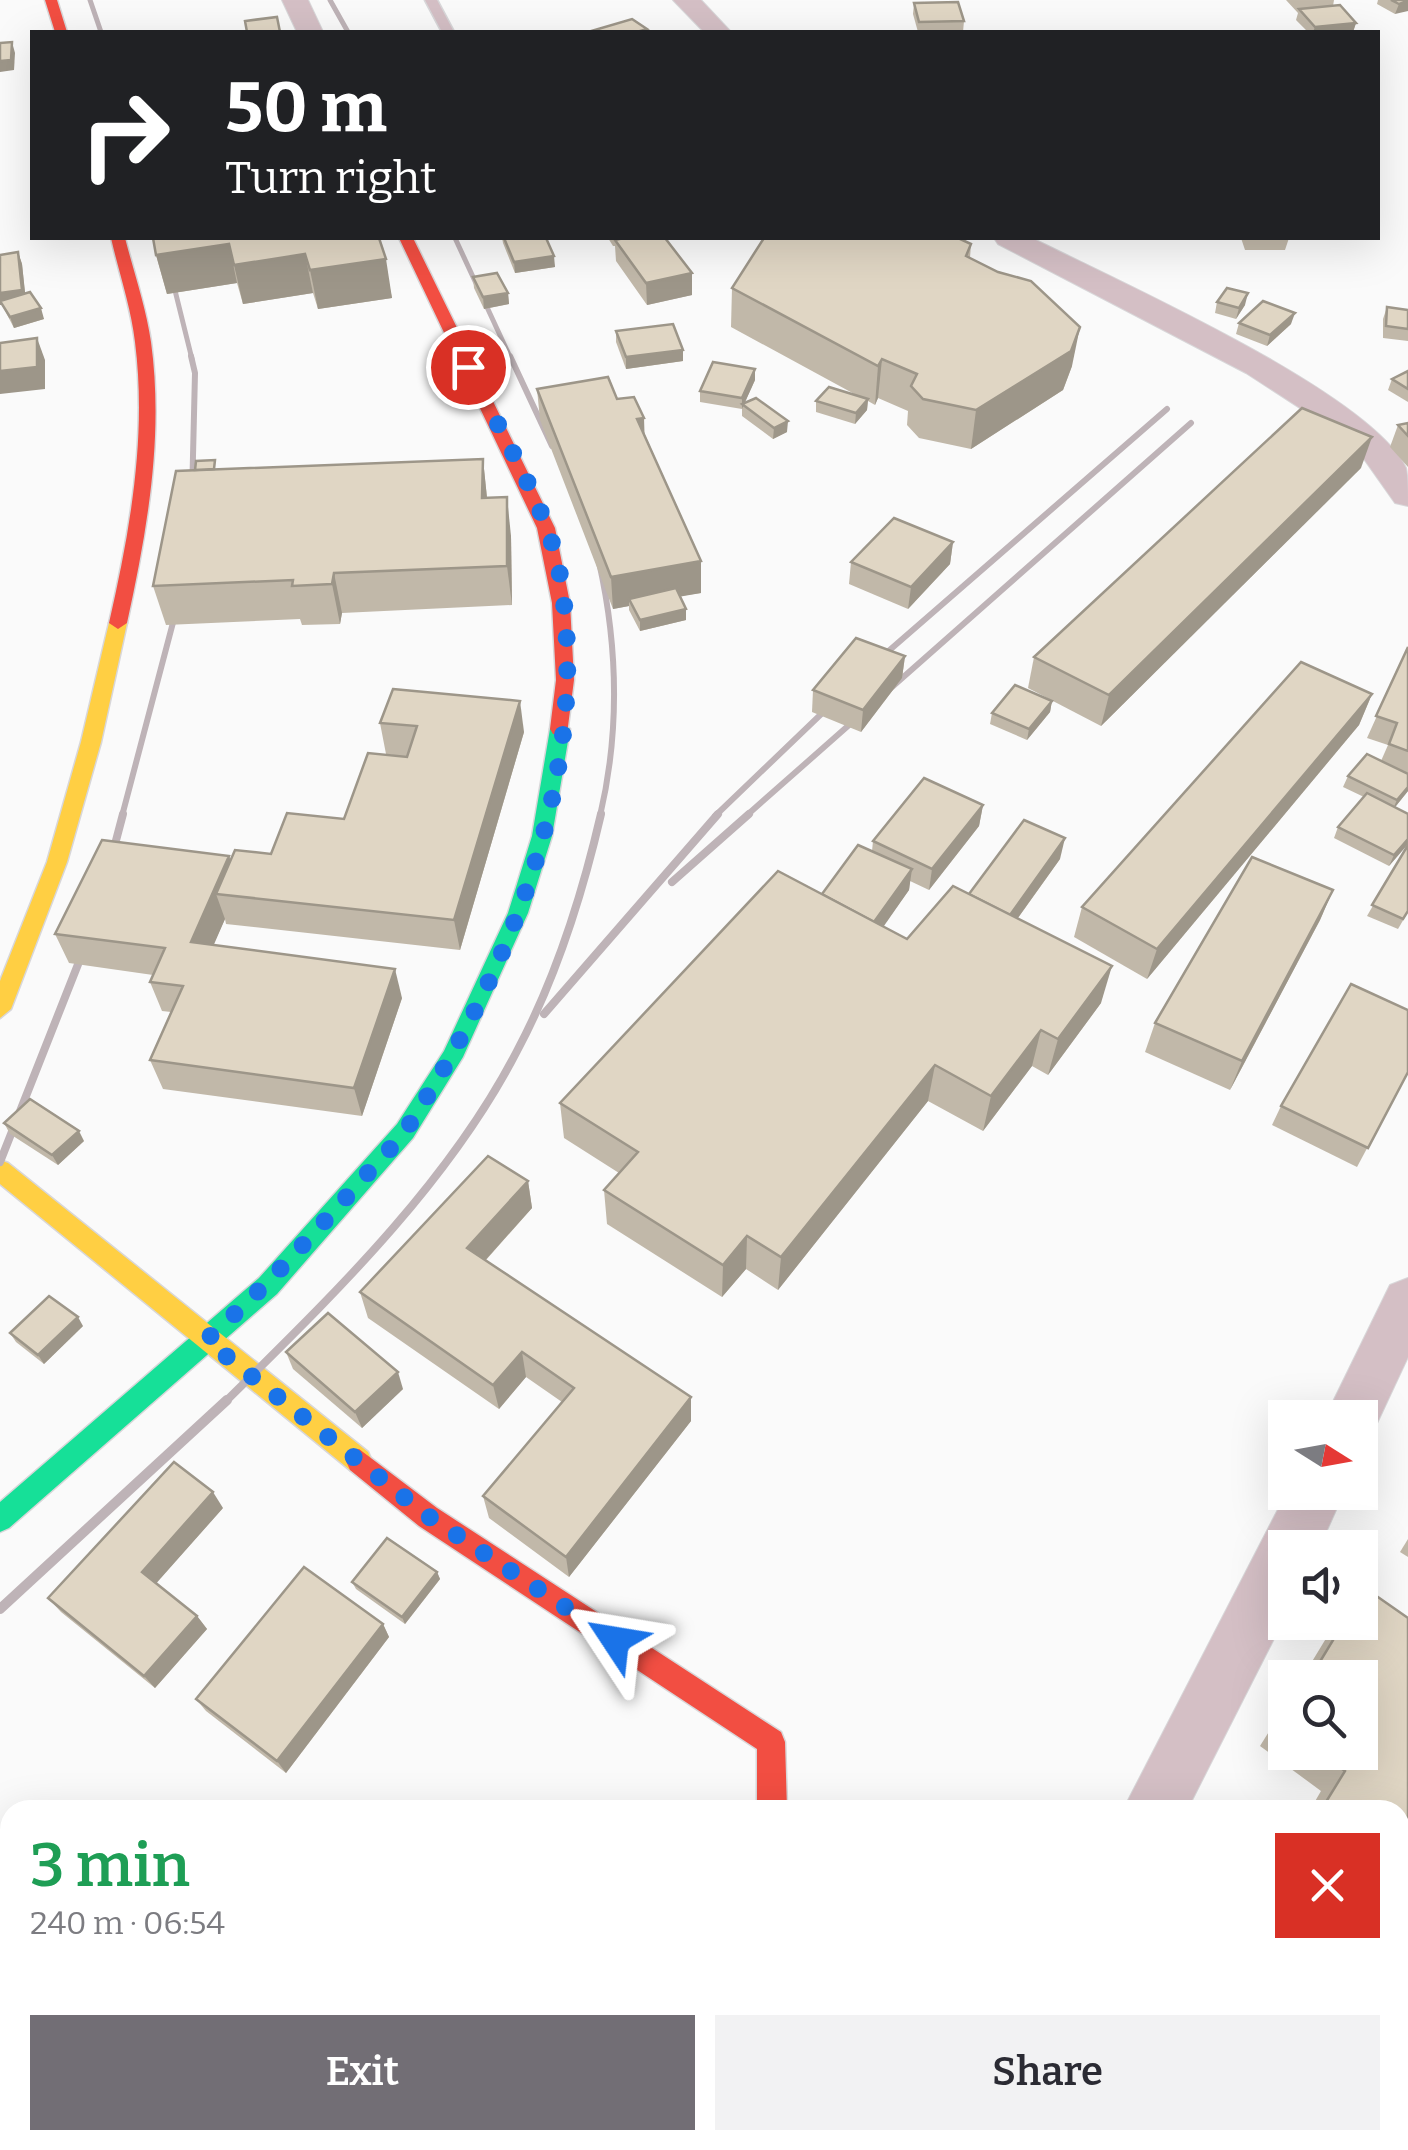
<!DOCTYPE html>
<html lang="en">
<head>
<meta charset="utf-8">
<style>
	:root { --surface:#fff; --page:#f2f2f3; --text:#2b2b33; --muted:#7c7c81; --accent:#726e75 }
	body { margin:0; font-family:Bitter,serif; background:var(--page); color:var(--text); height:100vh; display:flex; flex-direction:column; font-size:38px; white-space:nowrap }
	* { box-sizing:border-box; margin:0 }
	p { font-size:32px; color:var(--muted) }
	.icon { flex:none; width:55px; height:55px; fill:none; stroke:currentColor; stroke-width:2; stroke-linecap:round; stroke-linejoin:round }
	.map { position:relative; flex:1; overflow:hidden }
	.drawer { position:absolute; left:0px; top:1800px; width:1410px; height:350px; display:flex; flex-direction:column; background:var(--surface); border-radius:30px 30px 0 0; box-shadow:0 10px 40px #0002 }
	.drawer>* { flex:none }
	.top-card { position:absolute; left:30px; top:30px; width:1350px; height:210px; border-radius:0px; box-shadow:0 10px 40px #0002; background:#202124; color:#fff; overflow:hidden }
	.needle { width:65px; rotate:101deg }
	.tools { position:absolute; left:1268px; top:1400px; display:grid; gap:20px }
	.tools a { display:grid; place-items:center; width:110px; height:110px; border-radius:0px; background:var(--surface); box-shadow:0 10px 40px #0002; font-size:50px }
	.pin { position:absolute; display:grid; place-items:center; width:85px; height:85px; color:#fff; margin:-42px; border:5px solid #fff; border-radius:50%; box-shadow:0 2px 10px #0007 }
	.me { position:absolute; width:110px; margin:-55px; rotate:303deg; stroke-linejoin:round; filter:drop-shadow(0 0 8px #0008) }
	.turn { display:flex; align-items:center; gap:35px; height:210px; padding:0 30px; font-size:45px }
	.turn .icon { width:130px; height:130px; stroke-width:2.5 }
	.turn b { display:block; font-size:70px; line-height:85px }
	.round { display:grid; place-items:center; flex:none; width:105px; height:105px; border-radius:0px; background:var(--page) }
	.summary { display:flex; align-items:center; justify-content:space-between; height:170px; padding:0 30px }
	h1 { font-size:60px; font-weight:600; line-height:75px; color:#1e9e55 }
	.cta { display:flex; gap:20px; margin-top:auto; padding:20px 30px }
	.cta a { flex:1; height:115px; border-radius:0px; background:var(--accent); color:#fff; font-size:40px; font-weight:600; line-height:115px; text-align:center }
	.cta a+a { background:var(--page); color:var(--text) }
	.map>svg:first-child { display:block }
</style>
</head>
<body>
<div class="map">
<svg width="1408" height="2150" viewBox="0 0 1408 2150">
	<rect width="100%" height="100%" fill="#fafafa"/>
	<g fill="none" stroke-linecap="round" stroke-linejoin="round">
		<g stroke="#d8d7d9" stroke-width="3">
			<path id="lane" d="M425,0h12l17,32h-12z"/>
		</g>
		<g stroke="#d8d7d9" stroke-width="2">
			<g id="street">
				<path d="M282,0h26l15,32h-26z"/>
				<path d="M673,0h28l30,32h-27z"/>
				<path d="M994,238h38c81,41 339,155 374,230 2,10 2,27 2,38l-13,-3 -43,-61 -106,-69 -248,-129z"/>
				<path d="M1408,1278v79l-37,79 -11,4v-22h-35l65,-133z"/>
				<path d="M1287,1492h57l-25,56h-34v69l-98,193h-64z"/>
				<path d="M659,2140h73l-4,10h-74z"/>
			</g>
		</g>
		<g stroke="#d8d7d9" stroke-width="3">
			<path id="fast" d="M560,722l10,7 -18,107 -24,77 -65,144 -50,81 -136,156 -268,234 -9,4v-30l259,-224 138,-154 47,-73 64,-138 24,-77 18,-107z"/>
		</g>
		<g stroke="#d8d7d9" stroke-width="3">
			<g id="slow">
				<path d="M118,617l9,6 -26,119 -34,120 -56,147 -11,9v-37l47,-119 34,-120 28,-119z"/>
				<path d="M0,1160l8,3 360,289 4,9 -4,9 -9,3 -9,-3 -350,-286z"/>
			</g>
		</g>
		<g stroke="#d8d7d9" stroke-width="3">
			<g id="jam">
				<path d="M45,0h12l10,32h-12z"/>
				<path d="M111,238h14c9,35 21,69 26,104 13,95 -4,189 -24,281l-9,6 -9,-6c21,-92 38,-186 26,-281 -4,-35 -16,-69 -24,-104z"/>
				<path d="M399,238h14l142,290 15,75 4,77 -7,54h-14l-3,-5 6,-49 -4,-77 -15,-75z"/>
				<path d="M359,1449l78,59 344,224 4,10 2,68h-30v-61l-338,-223 -69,-56 -4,-9 4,-9z"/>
			</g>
		</g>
		<use href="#lane" fill="#d4bfc5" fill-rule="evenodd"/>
		<use href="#street" fill="#d4bfc5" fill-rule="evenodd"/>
		<use href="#fast" fill="#16e098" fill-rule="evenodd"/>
		<use href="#slow" fill="#ffcf43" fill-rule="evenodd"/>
		<use href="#jam" fill="#f24e42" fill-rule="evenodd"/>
		<g stroke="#beb3b7" stroke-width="5">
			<path d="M90,0l11,32"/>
			<path d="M330,0l18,32"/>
			<path d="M162,238l30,121"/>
			<path d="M455,238l56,121"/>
		</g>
		<g stroke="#beb3b7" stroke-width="6">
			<path d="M191,356l4,17 -3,124"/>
			<path d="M510,356l42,90"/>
			<path d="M599,562c19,85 21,169 1,254"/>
			<path d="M869,668l298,-259"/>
			<path d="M122,816l58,-220"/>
			<path d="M715,816l125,-120"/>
			<path d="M746,816l445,-393"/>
		</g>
		<g stroke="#beb3b7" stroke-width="8">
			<path d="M109,867l14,-53"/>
			<path d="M672,882l77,-68"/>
			<path d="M544,1014l174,-200"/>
			<path d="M0,1162l88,-223"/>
			<path d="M225,1402c106,-105 223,-217 292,-351 40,-75 65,-155 84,-237"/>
		</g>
		<path stroke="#beb3b7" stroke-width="10" d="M0,1609l227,-209"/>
	</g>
	<g fill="#c1b8a9">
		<path d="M1286,0h48l-1,6 23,17 -3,9h-45l-12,-12 2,-7z"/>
		<path d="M1378,0h30l-13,14 -18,-10z"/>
		<path d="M914,3l50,18 -1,11h-45l-5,-18z"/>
		<path d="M379,238l13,60 -74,11 -5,-16 -70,11 -6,-21 -70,11 -11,-39z"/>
		<path d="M502,238h44l9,29 -40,6 -12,-30z"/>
		<path d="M608,238h57l27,35v22l-45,10 -31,-44 -1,-15h-2z"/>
		<path d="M1241,238h48l-4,12h-40z"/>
		<path d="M971,244l-1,14 102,108 -9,24 -92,59 -52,-11 -12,-13 1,-14 -30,-13 -3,7 -7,-4 -1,9 -12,14 -39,-12v-11l42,-5 -127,-69 1,-39z"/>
		<path d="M18,252l4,12 3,30 19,25 -30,9 -12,-23h-2z"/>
		<path d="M473,277l35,16 1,11 -25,5 -10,-21z"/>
		<path d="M1217,302l28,3 -9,14 -21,-6z"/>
		<path d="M1387,307l21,3v31l-25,-3v-19z"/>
		<path d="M1239,323l52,1 -24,22 -31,-12z"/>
		<path d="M616,331l67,30 -57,8 -10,-27z"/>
		<path d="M1408,371v31l-20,-12 4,-11z"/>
		<path d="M755,380l-11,24 43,28 -14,7 -31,-23v-9v2l-42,-7v-11z"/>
		<path d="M537,389l80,10 28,36 56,126v32l-21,3 6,13v11l-46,11 -11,-21v-4l-16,3 -73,-189z"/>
		<path d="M1408,423v44l-18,-20 8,-22z"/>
		<path d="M483,459l4,39 24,38 1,69 -170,8 -2,11 -38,1 -2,-6 -134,6 -13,-39 65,-117z"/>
		<path d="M1361,468l-260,258 -73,-38 6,-31z"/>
		<path d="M953,542l-3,22 -42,45 -59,-25 2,-22z"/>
		<path d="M1408,647v144l-13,16 13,7v30l-19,22 -55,-28 4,-11 26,-30 -21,-10 5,-11 33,-15 7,-16 -21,-7z"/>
		<path d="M905,656l-3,22 -41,54 -49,-20 1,-22z"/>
		<path d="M1372,694l-13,31 -212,254 -73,-42 8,-30z"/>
		<path d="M1052,701l-2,11 -23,28 -37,-16 2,-11z"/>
		<path d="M380,723l144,9 -64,218 -234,-26 -1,-5 -12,26 189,53 -40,118 -199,-27 -13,-29 21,-48 -9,-1 -12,-29 3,-7 -84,-12 -14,-29 174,-78 1,4 41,-6 73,-35 63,-62 -21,-3z"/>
		<path d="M983,805l-4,21 -50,64 -19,-9 -1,9 -26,36 24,13 62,-45 91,-35 -42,59 83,85 -53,72 -16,-9 -49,65 -55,-30 -150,189 -32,-21 -24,28 -115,-73 -3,-34 15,-17 -55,-35 -4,-35 262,-209 50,-43 1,-10z"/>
		<path d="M1408,845v67l-10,17 -31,-13z"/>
		<path d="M1333,890l-13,30 -90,170 -85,-38 10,-29z"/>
		<path d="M1408,1072l-51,95 -85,-42 9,-19z"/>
		<path d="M4,1123l80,18 -26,24 -48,-31z"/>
		<path d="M528,1181l4,27 -46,52 205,137v24l-122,156 -80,-59 -6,-22 79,-94 -36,-25 -27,32 -131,-91 -8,-26z"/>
		<path d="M83,1326l-39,38 -28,-22 -6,-9z"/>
		<path d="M286,1352l117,37 -41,39 -69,-59z"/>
		<path d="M223,1508l-67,75 41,33 10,13 -52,59 -94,-76 -13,-14z"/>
		<path d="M1408,1539v18l-8,-5z"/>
		<path d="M437,1572l3,7 -35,45 -49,-35 -4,-7z"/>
		<path d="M1365,1588l43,30v366l-8,-7v-167h-90l11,-19 -61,-45 25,-40v46h75v-74h-58l34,-56h24v-28z"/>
		<path d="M383,1624l6,13 -103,136 -80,-62 -10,-12z"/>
		<path d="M1218,2140h182l8,10h-187z"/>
	</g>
	<g fill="#9d9689">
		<path d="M1408,1v10l-13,3 4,-10z"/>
		<path d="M1356,23l-3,9h-40l2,-5z"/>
		<path d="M12,42l3,11 -1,17 -14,2v-11z"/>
		<path d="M229,244l8,39 -70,11 -11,-39z"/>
		<path d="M18,252l4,12 4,37h-26l2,4h-2v-12z"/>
		<path d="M305,254l8,39 -70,11 -9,-39z"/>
		<path d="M554,256l1,11 -40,6 -1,-11z"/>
		<path d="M386,259l6,39 -74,11 -8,-39z"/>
		<path d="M692,273v22l-45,10 -1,-22z"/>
		<path d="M508,293l1,11 -25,5 -1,-12z"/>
		<path d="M1248,293l-3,12 -9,14 3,-11z"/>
		<path d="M41,308l3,11 -30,9 -4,-11z"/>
		<path d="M1295,313l-4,11 -24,22 3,-11z"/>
		<path d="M1080,327l-8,39 -9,24 -92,59 5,-39z"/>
		<path d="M37,338l8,22v29l-45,5v-23z"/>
		<path d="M683,350v11l-57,8v-12z"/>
		<path d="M882,359l-4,39 -3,7 3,-39z"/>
		<path d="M755,369v11l-13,29v-11z"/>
		<path d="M868,399l-1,11 -12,14 1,-11z"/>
		<path d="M644,418l1,31 -8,-30z"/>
		<path d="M788,421l-1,11 -14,7 1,-11z"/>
		<path d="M1372,437l-11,31 -260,258 8,-31z"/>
		<path d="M483,459l4,39h-5z"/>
		<path d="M507,497l4,39 1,69 -5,-39z"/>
		<path d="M953,542l-3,22 -42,45 3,-22z"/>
		<path d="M701,561v32l-69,12 -3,-6v7l-16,3 -2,-32z"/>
		<path d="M334,573l8,40 -2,11 -8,-40z"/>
		<path d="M686,609v11l-46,11v-11z"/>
		<path d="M905,656l-3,22 -41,54 2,-22z"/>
		<path d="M1372,694l-13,31 -212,254 10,-30z"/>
		<path d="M520,701l4,31 -64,218 -6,-30z"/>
		<path d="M1052,701l-2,11 -23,28 2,-11z"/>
		<path d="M1408,787v4l-16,20 5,-11z"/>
		<path d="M983,805l-4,21 -50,64 3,-21z"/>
		<path d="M1065,838l-5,21 -55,77 5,-21z"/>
		<path d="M1408,839v5l-19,22 5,-11z"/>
		<path d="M229,856l10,30 -23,8 9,25 -23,53 -11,-30z"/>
		<path d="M912,869l-3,21 -39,56 2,-21z"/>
		<path d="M1333,890l-13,30 -90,170 12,-29z"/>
		<path d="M1112,966l-11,37 -53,72 10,-36z"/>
		<path d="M395,969l7,29 -40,118 -8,-28z"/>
		<path d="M1041,1030l-9,36 -49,65 8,-35z"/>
		<path d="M935,1065l-7,36 -150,189 3,-33z"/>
		<path d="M79,1131l5,10 -26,24 -6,-10z"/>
		<path d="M528,1181l4,27 -59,66 -6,-26z"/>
		<path d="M747,1236l-1,33 -24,28 1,-32z"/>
		<path d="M78,1317l5,9 -39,38 -6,-9z"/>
		<path d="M522,1352l4,25 -27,32 -6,-24z"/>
		<path d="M398,1372l5,17 -41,39 -7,-16z"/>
		<path d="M691,1397v24l-122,156 -3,-20z"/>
		<path d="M213,1492l10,16 -70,79 -11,-15z"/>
		<path d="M437,1572l3,7 -35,45 -3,-7z"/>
		<path d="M197,1616l10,13 -52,59 -11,-12z"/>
		<path d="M383,1624l6,13 -103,136 -9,-12z"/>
	</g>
	<g fill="#e0d6c4" stroke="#9d9689" stroke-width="2.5">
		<path d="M1391,0h17v1l-9,3z"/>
		<path d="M958,2l6,19 -45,1 -5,-19z"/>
		<path d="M1340,5l16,18 -41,4 -16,-18z"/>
		<path d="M277,17l3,15h-33l-2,-11z"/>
		<path d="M632,19l15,10 -10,3h-49z"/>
		<path d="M12,42l-1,18 -11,1v-18z"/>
		<path d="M153,238h226l7,21 -76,11 -5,-16 -71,11 -5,-21 -73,11z"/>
		<path d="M504,238h42l8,18 -40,6z"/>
		<path d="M624,238h41l27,35 -46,10 -31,-43z"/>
		<path d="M764,238h194l13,6 -5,12 32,16 33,9 49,46 -9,24 -95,59 -53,-11 -12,-13 6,-12 -35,-15 -4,7 -146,-78z"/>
		<path d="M18,252l4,38 -22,3v-38z"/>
		<path d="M497,273l11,20 -25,4 -10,-20z"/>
		<path d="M1227,288l21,5 -9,15 -22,-6z"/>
		<path d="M30,292l11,16 -31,9 -10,-16z"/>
		<path d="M1263,301l32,12 -25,22 -31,-12z"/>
		<path d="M1387,307l21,3v19l-22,-3z"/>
		<path d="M673,324l10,26 -57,7 -10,-26z"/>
		<path d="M37,338v29l-37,4v-28z"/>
		<path d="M713,362l42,7 -13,29 -42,-7z"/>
		<path d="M1408,371v18l-16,-10z"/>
		<path d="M608,377l9,22 17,-2 10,21 -7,1 64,142 -90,16 -74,-188z"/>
		<path d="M829,387l39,12 -12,14 -40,-12z"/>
		<path d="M756,398l32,23 -14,7 -32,-24z"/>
		<path d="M1302,408l70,29 -263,258 -75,-38z"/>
		<path d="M1408,423v13l-10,-11z"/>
		<path d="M483,459l-1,39 25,-1v69l-173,7 -2,11 -40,2 1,-6 -140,6 23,-115z"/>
		<path d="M215,460l-1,9 -19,1 1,-9z"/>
		<path d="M894,518l59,24 -42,45 -60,-25z"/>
		<path d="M676,588l10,21 -46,11 -11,-21z"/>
		<path d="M856,638l49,18 -42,54 -50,-20z"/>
		<path d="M1408,647v104l-19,-7 8,-21 -21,-7z"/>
		<path d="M1301,662l71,32 -215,255 -75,-42z"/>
		<path d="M1015,685l37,16 -23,28 -37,-16z"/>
		<path d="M393,689l127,12 -66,219 -238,-26 19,-44 36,4 16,-41 57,6 24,-66 39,4 10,-31 -37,-3z"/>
		<path d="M1367,754l41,20v13l-11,13 -49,-24z"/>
		<path d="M924,778l59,27 -51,64 -59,-28z"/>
		<path d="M1367,793l41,21v25l-14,16 -56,-28z"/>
		<path d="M1024,820l41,18 -55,77 -41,-21z"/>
		<path d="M102,840l127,16 -38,86 204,27 -41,119 -204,-28 33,-74 -33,-4 15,-34 -110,-14z"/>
		<path d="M858,845l54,24 -38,53 -52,-28z"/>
		<path d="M1408,845v66l-5,8 -31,-14z"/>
		<path d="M1252,857l81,33 -91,171 -87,-38z"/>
		<path d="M778,871l129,68 46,-53 159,80 -54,73 -17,-9 -50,66 -56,-31 -154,192 -34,-21 -24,29 -119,-75 34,-38 -78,-49z"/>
		<path d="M1351,984l57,26v62l-40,76 -87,-42z"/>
		<path d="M30,1099l49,32 -27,24 -48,-32z"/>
		<path d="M488,1156l40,25 -61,67 224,149 -125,160 -83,-61 91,-108 -52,-36 -29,33 -133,-93z"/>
		<path d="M49,1296l29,21 -40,38 -28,-22z"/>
		<path d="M328,1313l70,59 -43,40 -69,-60z"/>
		<path d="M174,1462l39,30 -71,80 55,44 -53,60 -96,-78z"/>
		<path d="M387,1538l50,34 -35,45 -50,-35z"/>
		<path d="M304,1567l79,57 -106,137 -81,-62z"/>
		<path d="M1365,1588l43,30v330l-8,-6v-132h-79l24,-39 -26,-19h41v-74h-50l34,-56h16v-26z"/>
		<path d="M1408,2038v112h-168l-3,-10h163v-101z"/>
		<path d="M303,2140h355l8,10h-374z"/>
	</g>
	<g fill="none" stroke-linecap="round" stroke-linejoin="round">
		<path stroke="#1a73e8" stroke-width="18" stroke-dasharray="0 32.4" d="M468,367c30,60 81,143 92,208 32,190 -46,386 -147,544 -14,23 -36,43 -54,64 -51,57 -96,107 -153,157l222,176 187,124"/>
	</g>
</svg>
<div class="tools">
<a><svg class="needle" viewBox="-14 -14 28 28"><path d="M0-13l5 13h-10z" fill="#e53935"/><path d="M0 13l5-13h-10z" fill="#7c7c81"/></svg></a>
<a><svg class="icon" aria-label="sound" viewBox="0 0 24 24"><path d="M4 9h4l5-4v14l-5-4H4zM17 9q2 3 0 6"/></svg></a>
<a><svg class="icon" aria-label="search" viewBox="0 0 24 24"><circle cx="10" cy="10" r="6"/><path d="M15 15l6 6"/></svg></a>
</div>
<div class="pin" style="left:468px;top:367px;background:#d93025"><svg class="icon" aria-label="arrive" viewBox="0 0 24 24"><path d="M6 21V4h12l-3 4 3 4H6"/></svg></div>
<svg class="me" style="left:615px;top:1640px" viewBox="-20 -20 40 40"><path d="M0-17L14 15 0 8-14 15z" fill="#1a73e8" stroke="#fff" stroke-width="4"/></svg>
<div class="top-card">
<div class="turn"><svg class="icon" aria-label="right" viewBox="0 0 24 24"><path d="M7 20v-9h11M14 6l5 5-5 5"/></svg><div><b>50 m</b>Turn right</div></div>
</div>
<section class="drawer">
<div class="summary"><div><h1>3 min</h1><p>240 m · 06:54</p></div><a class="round" style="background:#d93025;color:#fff"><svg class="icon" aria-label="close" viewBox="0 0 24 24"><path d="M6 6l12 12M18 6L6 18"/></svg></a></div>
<div class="cta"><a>Exit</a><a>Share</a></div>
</section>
</div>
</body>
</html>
